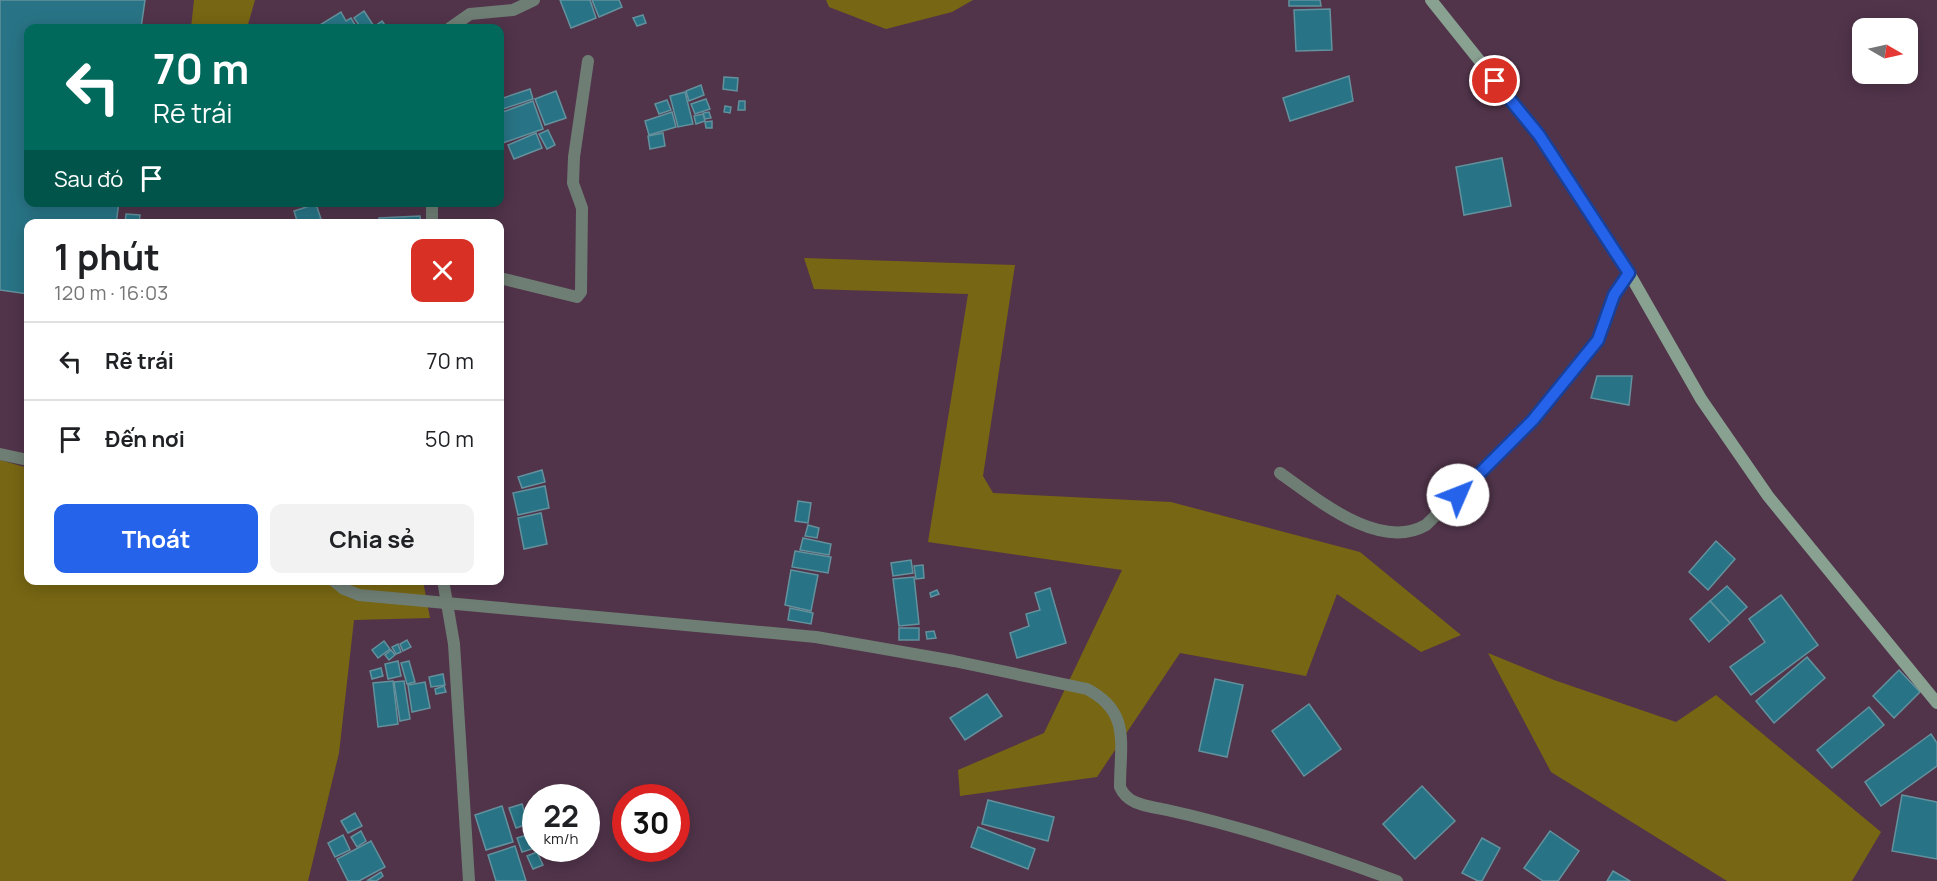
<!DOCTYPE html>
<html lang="vi">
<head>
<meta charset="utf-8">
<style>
	:root { --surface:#fff; --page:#f2f2f2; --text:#202124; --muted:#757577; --line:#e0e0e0; --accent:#2563eb }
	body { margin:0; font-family:Manrope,sans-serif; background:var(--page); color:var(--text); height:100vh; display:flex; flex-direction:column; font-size:22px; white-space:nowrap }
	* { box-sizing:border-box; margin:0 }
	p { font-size:20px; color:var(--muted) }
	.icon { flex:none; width:33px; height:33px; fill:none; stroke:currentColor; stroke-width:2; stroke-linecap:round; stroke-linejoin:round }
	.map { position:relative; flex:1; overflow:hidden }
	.side { position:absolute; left:24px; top:219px; width:480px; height:366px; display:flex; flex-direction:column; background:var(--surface); border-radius:12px; box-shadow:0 3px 15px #0003 }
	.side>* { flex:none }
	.banner { position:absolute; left:24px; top:24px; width:480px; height:183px; border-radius:12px; box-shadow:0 3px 15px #0003; background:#00695c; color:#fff; overflow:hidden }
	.needle { width:39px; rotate:99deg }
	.buttons { position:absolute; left:1852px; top:18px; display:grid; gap:12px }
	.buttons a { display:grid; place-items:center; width:66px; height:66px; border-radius:12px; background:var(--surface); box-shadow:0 3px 15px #0003; font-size:30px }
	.speed { position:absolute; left:522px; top:784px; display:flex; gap:12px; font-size:30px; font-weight:700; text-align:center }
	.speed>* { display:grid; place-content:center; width:78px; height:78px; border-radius:50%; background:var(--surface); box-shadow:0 3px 15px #0003; line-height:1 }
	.speed small { font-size:15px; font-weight:400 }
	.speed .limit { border:9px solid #d22; background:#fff; color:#111 }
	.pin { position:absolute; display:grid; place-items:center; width:51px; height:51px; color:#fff; margin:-26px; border:3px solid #fff; border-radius:50%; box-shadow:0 2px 6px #0007 }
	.me { position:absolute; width:66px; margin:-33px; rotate:46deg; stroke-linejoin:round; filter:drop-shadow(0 0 4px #0008) }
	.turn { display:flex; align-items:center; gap:21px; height:126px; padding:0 30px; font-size:27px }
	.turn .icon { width:78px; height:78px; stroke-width:2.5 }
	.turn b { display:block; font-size:42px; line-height:51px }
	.then { display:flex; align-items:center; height:57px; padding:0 30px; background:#0003; gap:12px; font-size:22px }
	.round { display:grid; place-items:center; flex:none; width:63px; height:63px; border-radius:12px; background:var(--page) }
	.overview { display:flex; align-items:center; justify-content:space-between; height:102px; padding:0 30px }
	h1 { font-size:36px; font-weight:700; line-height:45px }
	.cta { display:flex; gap:12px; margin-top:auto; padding:12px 30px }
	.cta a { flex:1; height:69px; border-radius:12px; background:var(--accent); color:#fff; font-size:24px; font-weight:700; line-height:69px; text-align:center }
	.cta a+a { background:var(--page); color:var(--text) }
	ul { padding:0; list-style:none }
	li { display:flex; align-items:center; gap:18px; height:78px; padding:0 30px; border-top:2px solid var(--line) }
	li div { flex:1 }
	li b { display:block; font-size:22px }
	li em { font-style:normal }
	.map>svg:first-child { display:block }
</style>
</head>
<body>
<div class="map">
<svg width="1937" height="881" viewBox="0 0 1937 881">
	<rect width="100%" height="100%" fill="#51344a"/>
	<g fill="#776613">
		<path d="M194,0h61l-8,28h-56z"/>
		<path d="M826,0h147l-21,12 -66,17 -57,-22z"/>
		<path d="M804,258l211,7 -32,211 10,17 178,9 189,50 101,83 -40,17 -84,-58 -31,82 -126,-23 -83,124 -137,19 -2,-26 86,-37 78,-163 -194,-28 40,-248 -154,-5z"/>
		<path d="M0,460l28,8v112l395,1 7,37 -76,2 -15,133 -31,128h-308z"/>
		<path d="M1488,653l66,27 122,42 40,-27 165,137 -29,49h-125l-176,-109z"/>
	</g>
	<g fill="#287486" stroke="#63919d" stroke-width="1.5">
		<path d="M0,0h145l-4,28h-113v174h91l-3,22h-88v70l-28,-4z"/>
		<path d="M560,0h30l6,18 -25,10z"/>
		<path d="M592,0h27l3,7 -23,10z"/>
		<path d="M1289,0h31l1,6h-32z"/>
		<path d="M1330,9l2,41 -36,1 -2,-41z"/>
		<path d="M364,11l11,17h-14l-7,-10z"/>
		<path d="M341,12l5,9 5,-3 6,10h-42z"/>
		<path d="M643,15l3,8 -9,3 -4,-8z"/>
		<path d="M382,21l5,7h-10l-2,-2z"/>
		<path d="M1349,76l4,25 -63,20 -7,-23z"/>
		<path d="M724,77l14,1 -1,13 -14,-2z"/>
		<path d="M701,85l3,10 -15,6 -3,-10z"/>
		<path d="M530,89l3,10 -33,11v-11z"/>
		<path d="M556,91l10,27 -21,7 -10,-26z"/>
		<path d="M685,92l8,32 -15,3 -8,-31z"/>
		<path d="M706,99l4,10 -15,5 -4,-10z"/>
		<path d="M667,100l4,10 -12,4 -4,-10z"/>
		<path d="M533,101l10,28 -43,15v-31z"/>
		<path d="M739,101h6v9h-7z"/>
		<path d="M725,106l6,1 -1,6 -6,-1z"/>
		<path d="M672,112l4,15 -27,8 -4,-14z"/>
		<path d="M709,112l2,6 -6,1 -2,-6z"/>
		<path d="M703,114l2,7 -9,3 -2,-8z"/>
		<path d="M712,121v7h-6l-1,-6z"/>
		<path d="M548,130l7,15 -8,4 -8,-15z"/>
		<path d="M536,133l6,15 -28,11 -6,-14z"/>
		<path d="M663,133l2,13 -15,3 -2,-13z"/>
		<path d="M1502,158l9,48 -47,9 -8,-48z"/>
		<path d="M316,204l5,15 -23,5 -4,-13z"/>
		<path d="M126,214l14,1 -1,9h-14z"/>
		<path d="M420,216l1,8h-41l-1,-6z"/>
		<path d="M1597,376h35l-3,29 -38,-7z"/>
		<path d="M542,470l3,12 -23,6 -4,-11z"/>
		<path d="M545,486l4,22 -31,7 -5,-22z"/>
		<path d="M798,501l13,2 -3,20 -13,-2z"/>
		<path d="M541,513l6,31 -23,5 -6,-31z"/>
		<path d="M808,525l11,3 -2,10 -12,-2z"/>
		<path d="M803,538l28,6 -2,11 -29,-5z"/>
		<path d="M1716,541l19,18 -27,31 -19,-18z"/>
		<path d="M795,551l36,6 -3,16 -36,-6z"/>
		<path d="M911,560l2,13 -20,3 -2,-13z"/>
		<path d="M923,565l1,13 -8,1 -2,-13z"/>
		<path d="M791,570l27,5 -7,36 -26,-6z"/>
		<path d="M914,577l5,47 -20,2 -6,-47z"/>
		<path d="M1727,586l20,21 -17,16 -20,-22z"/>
		<path d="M1050,588l16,55 -49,15 -7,-25 19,-7 -3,-12 14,-4 -5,-17z"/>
		<path d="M937,590l2,4 -8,3 -1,-4z"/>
		<path d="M1781,595l37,50 -67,50 -21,-28 35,-25 -16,-23z"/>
		<path d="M1710,601l20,22 -21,19 -19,-23z"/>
		<path d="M790,608l23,5 -2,11 -23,-4z"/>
		<rect x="899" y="628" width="20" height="12"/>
		<path d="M934,631l2,7 -9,1 -1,-7z"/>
		<path d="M407,640l4,7 -8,4 -3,-7z"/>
		<path d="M384,641l6,8 -12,9 -6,-8z"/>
		<path d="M398,644l3,8 -5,2 -4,-7z"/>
		<path d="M391,650l4,5 -6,5 -4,-5z"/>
		<path d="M1807,657l18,21 -51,45 -18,-22z"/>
		<path d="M398,661l3,15 -13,3 -3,-15z"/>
		<path d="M409,661l6,21 -8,2 -6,-21z"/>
		<path d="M381,668l2,8 -11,3 -2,-8z"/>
		<path d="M1899,670l21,22 -26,26 -21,-22z"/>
		<path d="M443,674l2,11 -14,2 -2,-10z"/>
		<path d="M1215,679l28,6 -16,72 -28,-6z"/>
		<path d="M393,681l5,43 -20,3 -5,-44z"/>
		<path d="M404,681l6,38 -10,2 -6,-39z"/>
		<path d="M425,682l5,26 -18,4 -4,-27z"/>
		<path d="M444,686l2,6 -10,2 -1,-5z"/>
		<path d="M987,694l15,22 -37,24 -15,-22z"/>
		<path d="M1309,704l32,45 -37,27 -32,-45z"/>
		<path d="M1869,707l15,18 -52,43 -15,-18z"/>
		<path d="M1931,734l6,9v23l-56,40 -16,-24z"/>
		<path d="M1422,786l33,35 -40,38 -32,-35z"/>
		<path d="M1902,795l35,7v57l-45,-8z"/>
		<path d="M988,800l66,17 -6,24 -66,-17z"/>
		<path d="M522,804l6,20 -12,4 -7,-20z"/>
		<path d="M502,806l11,36 -27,8 -11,-35z"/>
		<path d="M355,813l7,13 -14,7 -7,-12z"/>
		<path d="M978,827l57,22 -7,20 -57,-22z"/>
		<path d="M361,831l5,10 -9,6 -6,-10z"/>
		<path d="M1550,831l29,20 -21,30h-15l-19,-13z"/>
		<path d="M530,834l5,14 -13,4 -5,-14z"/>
		<path d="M343,835l7,15 -15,7 -7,-14z"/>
		<path d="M1482,838l18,10 -18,33h-4l-16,-8z"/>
		<path d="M371,841l14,26 -26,14h-11l-11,-22z"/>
		<path d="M515,846l11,35h-30l-8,-26z"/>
		<path d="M537,852l6,13 -10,4 -6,-13z"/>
		<path d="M1613,871l17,10h-23z"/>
		<path d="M381,872l2,4 -7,5 -8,-1z"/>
	</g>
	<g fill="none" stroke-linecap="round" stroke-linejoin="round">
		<g stroke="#6f7e74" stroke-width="12">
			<path d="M450,28l20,-14 43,-4 21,-10"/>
			<path d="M432,224v-22"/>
			<path d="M500,278l77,19 4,-5 1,-84 -9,-25 1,-26 14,-96"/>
			<path d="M0,454l28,6"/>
			<path d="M1280,473c37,26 99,79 146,52l107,-105 65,-80 16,-45 15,-22"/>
			<path d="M333,580l11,9 15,6 457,42 138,24 133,28c44,23 33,54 33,98 8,19 30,19 47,23 78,17 155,43 230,71"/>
			<path d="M443,580l11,64 15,237"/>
		</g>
		<path stroke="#88a191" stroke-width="12" d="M1431,0l108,135 90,138 72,126 67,97 169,207"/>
	</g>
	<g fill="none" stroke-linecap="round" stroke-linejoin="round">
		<g stroke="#184099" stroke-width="15">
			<path id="route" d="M1458,495l75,-75 65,-80 16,-45 15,-22 -90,-138 -44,-54"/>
		</g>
		<use href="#route" stroke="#2563eb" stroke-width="10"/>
	</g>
</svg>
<div class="buttons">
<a><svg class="needle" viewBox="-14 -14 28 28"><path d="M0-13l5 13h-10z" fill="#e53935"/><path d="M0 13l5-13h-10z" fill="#757577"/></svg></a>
</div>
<div class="speed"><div>22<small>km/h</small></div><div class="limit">30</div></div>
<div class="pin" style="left:1495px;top:81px;background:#d93025"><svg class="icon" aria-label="arrive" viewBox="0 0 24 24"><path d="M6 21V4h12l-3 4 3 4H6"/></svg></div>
<svg class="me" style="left:1458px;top:495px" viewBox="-20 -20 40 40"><circle r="19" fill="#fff"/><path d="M0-13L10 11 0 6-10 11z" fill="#2563eb"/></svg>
<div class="banner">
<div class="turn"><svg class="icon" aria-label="left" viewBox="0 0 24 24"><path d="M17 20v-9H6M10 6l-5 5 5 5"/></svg><div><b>70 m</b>Rẽ trái</div></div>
<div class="then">Sau đó<svg class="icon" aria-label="arrive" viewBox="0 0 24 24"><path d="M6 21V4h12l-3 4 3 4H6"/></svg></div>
</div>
<section class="side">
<div class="overview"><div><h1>1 phút</h1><p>120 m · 16:03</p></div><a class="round" style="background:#d93025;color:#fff"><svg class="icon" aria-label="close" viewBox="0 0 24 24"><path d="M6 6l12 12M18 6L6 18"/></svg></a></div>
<ul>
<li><svg class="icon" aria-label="left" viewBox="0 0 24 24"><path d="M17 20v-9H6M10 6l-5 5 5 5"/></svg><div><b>Rẽ trái</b></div><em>70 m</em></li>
<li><svg class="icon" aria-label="arrive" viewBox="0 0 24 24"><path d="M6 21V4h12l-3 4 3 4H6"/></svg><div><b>Đến nơi</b></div><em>50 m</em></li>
</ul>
<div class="cta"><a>Thoát</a><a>Chia sẻ</a></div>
</section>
</div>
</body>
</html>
